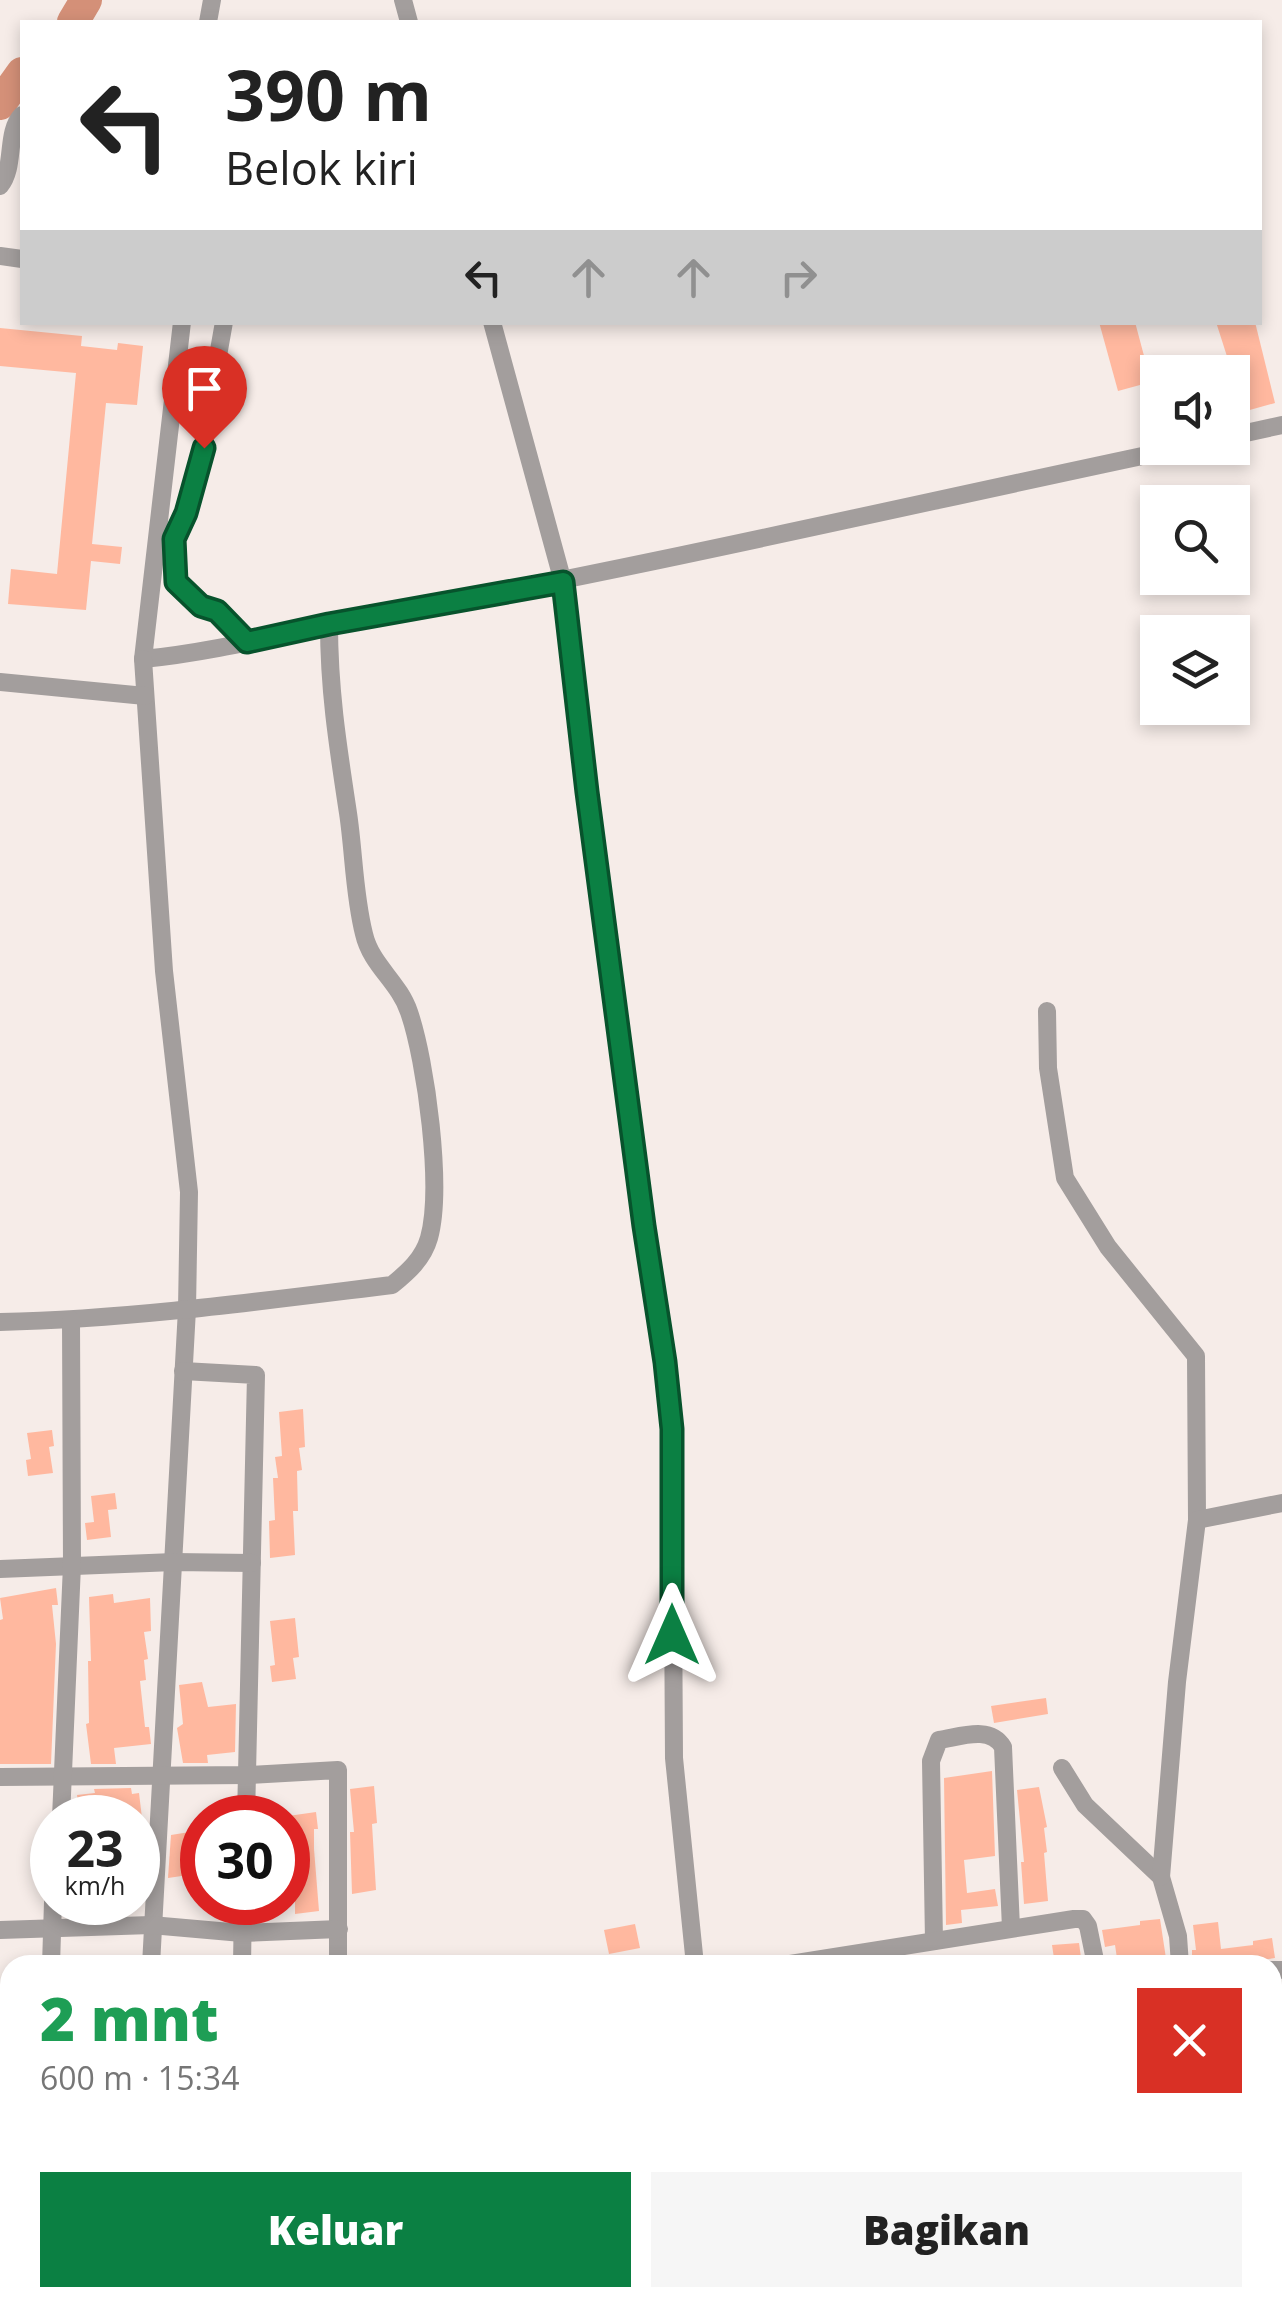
<!DOCTYPE html>
<html lang="id">
<head>
<meta charset="utf-8">
<style>
	:root { --surface:#fff; --page:#f6f6f6; --text:#222; --muted:#767676; --accent:#0b8043 }
	body { margin:0; font-family:"Open Sans",sans-serif; background:var(--page); color:var(--text); height:100vh; display:flex; flex-direction:column; font-size:38px; white-space:nowrap }
	* { box-sizing:border-box; margin:0 }
	p { font-size:32px; color:var(--muted) }
	.icon { flex:none; width:55px; height:55px; fill:none; stroke:currentColor; stroke-width:2; stroke-linecap:round; stroke-linejoin:round }
	.map { position:relative; flex:1; overflow:hidden }
	.drawer { position:absolute; left:0px; top:1955px; width:1282px; height:352px; display:flex; flex-direction:column; background:var(--surface); border-radius:30px 30px 0 0; box-shadow:0 5px 15px #0003 }
	.drawer>* { flex:none }
	.guide { position:absolute; left:20px; top:20px; width:1242px; height:305px; border-radius:0px; box-shadow:0 5px 15px #0003; background:#fff; color:var(--text); overflow:hidden }
	.tools { position:absolute; left:1140px; top:355px; display:grid; gap:20px }
	.tools a { display:grid; place-items:center; width:110px; height:110px; border-radius:0px; background:var(--surface); box-shadow:0 5px 15px #0003; font-size:50px }
	.speed { position:absolute; left:30px; top:1795px; display:flex; gap:20px; font-size:50px; font-weight:700; text-align:center }
	.speed>* { display:grid; place-content:center; width:130px; height:130px; border-radius:50%; background:var(--surface); box-shadow:0 5px 15px #0003; line-height:1 }
	.speed small { font-size:25px; font-weight:400 }
	.speed .limit { border:15px solid #d22; background:#fff; color:#111 }
	.pin { position:absolute; display:grid; place-items:center; width:85px; height:85px; color:#fff; margin:-102px -42px; border-radius:50% 50% 50% 0; rotate:-45deg; box-shadow:0 0 10px #0007 }
	.pin .icon { rotate:45deg }
	.me { position:absolute; width:110px; margin:-55px; rotate:0deg; stroke-linejoin:round; filter:drop-shadow(0 0 8px #0008) }
	.turn { display:flex; align-items:center; gap:35px; height:210px; padding:0 40px; font-size:45px }
	.turn .icon { width:130px; height:130px; stroke-width:2.5 }
	.turn b { display:block; font-size:70px; line-height:85px }
	.lanes { display:flex; align-items:center; height:95px; padding:0 40px; background:#0003; justify-content:center; gap:50px; direction:ltr }
	.lanes .off { opacity:.35 }
	.round { display:grid; place-items:center; flex:none; width:105px; height:105px; border-radius:0px; background:var(--page) }
	.headline { display:flex; align-items:center; justify-content:space-between; height:170px; padding:0 40px }
	h1 { font-size:60px; font-weight:800; line-height:75px; color:#1e9e55 }
	.primary-button { display:flex; gap:20px; margin-top:auto; padding:20px 40px }
	.primary-button a { flex:1; height:115px; border-radius:0px; background:var(--accent); color:#fff; font-size:40px; font-weight:800; line-height:115px; text-align:center }
	.primary-button a+a { background:var(--page); color:var(--text) }
	.map>svg:first-child { display:block }
</style>
</head>
<body>
<div class="map">
<svg width="1282" height="2306" viewBox="0 0 1282 2306">
	<rect width="100%" height="100%" fill="#f6ece8"/>
	<g fill="none" stroke-linecap="round" stroke-linejoin="round">
		<g stroke="#d49078" stroke-width="32">
			<path d="M73,22l13,-22"/>
			<path d="M0,104l22,-31"/>
		</g>
	</g>
	<g fill="#ffb89f">
		<path d="M1099,322h36l16,60 -33,9z"/>
		<path d="M1216,322h39l20,81 -36,10 -7,-23v-18z"/>
		<path d="M0,328l82,8 -1,10 36,4 1,-7 25,3 -6,59 -31,-2 -14,141 30,3 -2,17 -29,-3 -5,49 -78,-6 3,-35 46,5 19,-201 -76,-7z"/>
		<path d="M303,1409l2,38 -6,1 3,22 -5,1 1,40h-5l2,44 -25,3 -1,-37 6,-1 -2,-42h5l-3,-21 7,-1 -3,-44z"/>
		<path d="M52,1430l2,16 -5,1 4,26 -25,3 -2,-16 5,-1 -4,-26z"/>
		<path d="M115,1493l2,16 -9,1 3,27 -24,3 -2,-17 9,-1 -3,-26z"/>
		<path d="M56,1588l2,17h-6l4,39 -5,120h-51v-144l3,-1 -3,-21z"/>
		<path d="M113,1594l1,9 36,-5 1,33 -7,1 4,27 -4,1 2,20 -6,1 5,46h4l2,17 -37,4 2,16h-25l-5,-40 3,-1 -1,-62h3l-2,-64z"/>
		<path d="M295,1618l4,39 -6,1 3,21 -24,3 -2,-16 5,-1 -5,-44z"/>
		<path d="M202,1682l6,25 28,-3 -1,48 -28,3 1,8h-25l-6,-35 6,-4 -4,-39z"/>
		<path d="M1046,1698l2,16 -54,9 -3,-17z"/>
		<path d="M992,1771l3,85 -31,4 3,33 28,-4 3,17 -37,4 1,13 -16,2 -2,-147z"/>
		<path d="M374,1786l3,37 -5,1 4,66 -24,4 -2,-62h4l-4,-43z"/>
		<path d="M1039,1787l8,40 -3,1 3,24 -3,1 4,48 -24,3 -3,-42h3l-7,-72z"/>
		<path d="M131,1788l1,6 7,-1 3,25h-62l-3,-23 18,-2 -1,-4z"/>
		<path d="M316,1812l2,17h-4v20l5,62 -24,3v-38l-3,-29h-4v-31z"/>
		<path d="M202,1830v43l-34,5 3,-43z"/>
		<path d="M1160,1919l7,46h-49l-3,-20 -10,2 -3,-17 38,-5v-4z"/>
		<path d="M1218,1922l3,27 32,-4v-4l19,-3 3,20 -44,7h-39v-15h4l-3,-25z"/>
		<path d="M635,1924l5,24 -31,6 -5,-24z"/>
		<path d="M1079,1943l3,22h-27l-3,-20z"/>
	</g>
	<g fill="none" stroke-linecap="round" stroke-linejoin="round">
		<g stroke="#a39e9d" stroke-width="18">
			<path d="M403,0l6,22"/>
			<path d="M208,22l4,-22"/>
			<path d="M0,186c16,-20 5,-53 22,-71"/>
			<path d="M0,256l22,3"/>
			<path d="M182,322l-39,337c80,-8 158,-30 237,-44 268,-49 534,-111 800,-167"/>
			<path d="M224,322l-8,45 3,22 -14,49 -2,22 -29,79 -1,18 4,25 5,7 19,17 16,5 30,31"/>
			<path d="M492,322l71,260 24,211 85,636 2,329 21,207"/>
			<path d="M1232,436l50,-11"/>
			<path d="M143,659l21,312 25,221 -2,117 -36,656"/>
			<path d="M0,682l145,14"/>
			<path d="M1047,1011l1,57 17,110 43,69 88,109 1,164"/>
			<path d="M0,1322c131,-3 262,-21 392,-37 16,-13 31,-26 37,-47 14,-50 -3,-177 -20,-226 -10,-30 -38,-47 -45,-78 -10,-39 -10,-81 -16,-121 -10,-66 -19,-122 -19,-189"/>
			<path d="M183,1371l73,4 -10,443"/>
			<path d="M0,1569l174,-7 78,1"/>
			<path d="M1062,1768l23,37 76,72 17,59 2,29"/>
			<path d="M0,1777l248,-2 90,-5v195"/>
			<path d="M61,1818l11,-253 -1,-245"/>
			<path d="M1161,1877l16,-195 20,-162 85,-17"/>
			<path d="M0,1930l151,-5 91,8 97,-4"/>
			<path d="M934,1941l-3,-180 8,-21c21,-3 51,-15 64,7l8,181"/>
			<path d="M51,1965l2,-63"/>
			<path d="M242,1965l1,-63"/>
			<path d="M784,1965l290,-46h9l5,7 8,39"/>
			<path d="M1272,1970h10"/>
			<path d="M0,2203h10"/>
			<path d="M54,2298l1,8"/>
			<path d="M165,2298l1,8"/>
			<path d="M764,2298l1,8"/>
			<path d="M1155,2298v8"/>
			<path d="M243,2306l1,-8"/>
			<path d="M1238,2306l44,-6"/>
		</g>
	</g>
	<g fill="none" stroke-linecap="round" stroke-linejoin="round">
		<g stroke="#07532c" stroke-width="25">
			<path id="route" d="M204,448l-18,65 -12,26 2,43 25,24 16,5 30,31 82,-18 234,-42 24,210 57,434 21,136 7,67v206"/>
		</g>
		<use href="#route" stroke="#0b8043" stroke-width="18"/>
	</g>
</svg>
<div class="tools">
<a><svg class="icon" aria-label="sound" viewBox="0 0 24 24"><path d="M4 9h4l5-4v14l-5-4H4zM17 9q2 3 0 6"/></svg></a>
<a><svg class="icon" aria-label="search" viewBox="0 0 24 24"><circle cx="10" cy="10" r="6"/><path d="M15 15l6 6"/></svg></a>
<a><svg class="icon" aria-label="layers" viewBox="0 0 24 24"><path d="M12 4l9 5-9 5-9-5zM3 14l9 5 9-5"/></svg></a>
</div>
<div class="speed"><div>23<small>km/h</small></div><div class="limit">30</div></div>
<div class="pin" style="left:204px;top:448px;background:#d93025"><svg class="icon" aria-label="arrive" viewBox="0 0 24 24"><path d="M6 21V4h12l-3 4 3 4H6"/></svg></div>
<svg class="me" style="left:672px;top:1635px" viewBox="-20 -20 40 40"><path d="M0-17L14 15 0 8-14 15z" fill="#0b8043" stroke="#fff" stroke-width="4"/></svg>
<div class="guide">
<div class="turn"><svg class="icon" aria-label="left" viewBox="0 0 24 24"><path d="M17 20v-9H6M10 6l-5 5 5 5"/></svg><div><b>390 m</b>Belok kiri</div></div>
<div class="lanes"><svg class="icon" aria-label="left" viewBox="0 0 24 24"><path d="M17 20v-9H6M10 6l-5 5 5 5"/></svg><svg class="icon off" aria-label="ahead" viewBox="0 0 24 24"><path d="M12 20V5M6 11l6-6 6 6"/></svg><svg class="icon off" aria-label="ahead" viewBox="0 0 24 24"><path d="M12 20V5M6 11l6-6 6 6"/></svg><svg class="icon off" aria-label="right" viewBox="0 0 24 24"><path d="M7 20v-9h11M14 6l5 5-5 5"/></svg></div>
</div>
<section class="drawer">
<div class="headline"><div><h1>2 mnt</h1><p>600 m · 15:34</p></div><a class="round" style="background:#d93025;color:#fff"><svg class="icon" aria-label="close" viewBox="0 0 24 24"><path d="M6 6l12 12M18 6L6 18"/></svg></a></div>
<div class="primary-button"><a>Keluar</a><a>Bagikan</a></div>
</section>
</div>
</body>
</html>
